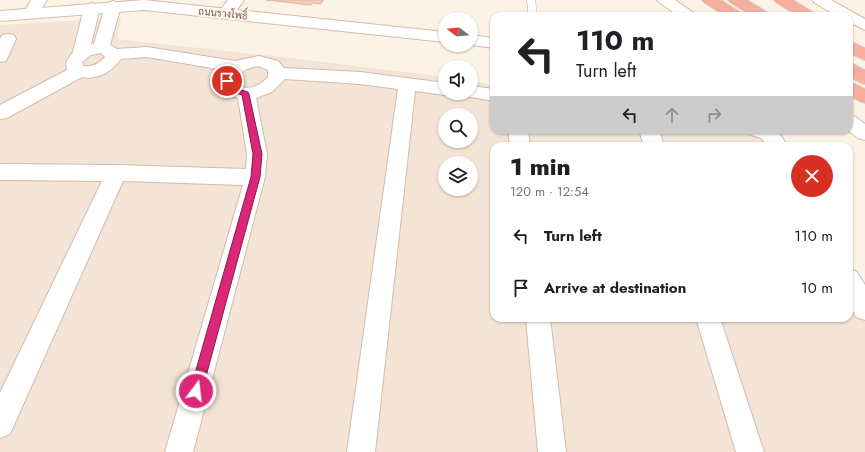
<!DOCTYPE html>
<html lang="en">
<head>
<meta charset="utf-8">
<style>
	:root { --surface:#fff; --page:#f2f2f2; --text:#202124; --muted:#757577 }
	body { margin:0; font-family:Jost,Sarabun,sans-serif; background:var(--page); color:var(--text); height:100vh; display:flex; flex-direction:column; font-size:15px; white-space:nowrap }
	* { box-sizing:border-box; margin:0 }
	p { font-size:13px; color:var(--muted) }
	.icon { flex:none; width:22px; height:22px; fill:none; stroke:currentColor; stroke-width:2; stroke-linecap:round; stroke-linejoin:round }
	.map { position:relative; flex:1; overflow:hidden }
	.side { position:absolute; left:490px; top:142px; width:363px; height:180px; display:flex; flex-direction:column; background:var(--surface); border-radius:12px; box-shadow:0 1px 3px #0004 }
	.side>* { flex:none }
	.banner { position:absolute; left:490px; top:12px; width:363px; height:122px; border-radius:12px; box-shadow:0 1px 3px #0004; background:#fff; color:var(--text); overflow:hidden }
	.needle { width:26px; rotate:286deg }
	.tools { position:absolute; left:438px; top:12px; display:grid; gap:8px }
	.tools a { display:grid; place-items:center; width:40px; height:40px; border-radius:50%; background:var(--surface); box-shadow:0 1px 3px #0004; font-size:20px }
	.pin { position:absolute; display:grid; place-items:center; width:34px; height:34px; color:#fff; margin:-17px; border:2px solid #fff; border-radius:50%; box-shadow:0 1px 4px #0007 }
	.me { position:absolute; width:44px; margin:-22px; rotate:15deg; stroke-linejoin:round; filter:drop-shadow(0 0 3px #0008) }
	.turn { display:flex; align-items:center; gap:14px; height:84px; padding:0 20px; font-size:18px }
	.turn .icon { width:52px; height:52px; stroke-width:2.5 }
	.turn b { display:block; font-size:28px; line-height:34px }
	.lanes { display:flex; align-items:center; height:38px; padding:0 20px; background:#0003; justify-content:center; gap:20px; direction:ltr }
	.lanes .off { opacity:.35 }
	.round { display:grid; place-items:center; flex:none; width:42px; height:42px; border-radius:21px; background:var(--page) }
	.summary { display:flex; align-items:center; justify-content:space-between; height:68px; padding:0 20px }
	h1 { font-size:24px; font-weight:800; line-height:30px }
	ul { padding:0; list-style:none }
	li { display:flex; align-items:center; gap:12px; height:52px; padding:0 20px }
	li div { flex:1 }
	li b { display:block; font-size:15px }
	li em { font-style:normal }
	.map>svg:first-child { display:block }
</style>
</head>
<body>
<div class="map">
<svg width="865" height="452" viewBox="0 0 865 452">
	<rect width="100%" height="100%" fill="#fcf3e7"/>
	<path fill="#f4e4d5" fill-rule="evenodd" d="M121,18l-4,21 165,18 163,20v16h26v-12l23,4v45h280l7,4 6,12h-293v172h355v-58l16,29v163h-865v-427zM445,115h26v26h-26zM445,163h26v26h-26z"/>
	<path fill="#f2cfbe" stroke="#e5b59f" d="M266,0h57l-2,4 -9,-1 -1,2z"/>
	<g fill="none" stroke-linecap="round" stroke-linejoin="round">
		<g stroke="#d1bcaf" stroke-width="1">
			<path id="lane" d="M527,0h8l2,16h-8z"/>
		</g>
		<g stroke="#d1bcaf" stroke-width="2">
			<g id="street">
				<path d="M31,0h16l-10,16 -5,2 -5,-2 -3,-3z"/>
				<path d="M228,0h16c-7,9 -11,19 -23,16l-3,-3z"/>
				<path d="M113,1l5,2 3,3 -11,39 7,4 30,-2 88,14 24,-5 19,5 6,7 76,4 85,11v10h6l-6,2 -30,-4 -40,361h-28l51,-363 -38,-5 -75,-5 -13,13 -16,6 11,56 -2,23 -72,275h-28l78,-267 -120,-4 -113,253 -10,4v-45l102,-212 -102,-1v-16l116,1 130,4 1,-15 -9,-56c-11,-3 -14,-8 -20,-17l6,-11 -77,-13 -26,2c-9,13 -24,21 -39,18l-75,41 -7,1v-14l67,-35 -1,-8 7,-10 11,-44 3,-3 5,-2 5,2 3,3 -9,36h3l11,-38 3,-3zM101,53l4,4c-7,7 -13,10 -22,9l-1,-4 9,-7zM258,66l10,4v7c-8,9 -24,17 -32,4 3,-10 12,-13 22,-15z"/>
				<path d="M8,34l6,1 2,4 -10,22 -6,1v-23l2,-4z"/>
				<path d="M471,86l23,3v12l-29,-5 -2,-3h8z"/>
				<path d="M508,130h20l2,16h-20z"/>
				<path d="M639,130h20l5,16h-20z"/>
				<path d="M748,130h29l11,16h-20l-7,-8 -10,-3z"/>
				<path d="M849,268l8,4 8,13v35l-9,-3 -7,-14z"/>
				<path d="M526,318h24l16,134h-28z"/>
				<path d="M696,318h24l44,134h-28z"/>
			</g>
		</g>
		<g stroke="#d4bbad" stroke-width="2">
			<g id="secondary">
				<path d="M144,0l301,32v10l-301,-32 -144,11v-10z"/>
				<path d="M657,0h18l19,13 3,3h-18l-19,-13z"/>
				<path d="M812,0h19l34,19v11l-16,-8v-6h-12l-22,-13z"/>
				<path d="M471,35l23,3v10l-23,-3z"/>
				<path d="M849,115l7,2 9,7v16l-7,-2 -11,-8h2z"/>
			</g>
		</g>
		<g stroke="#d9d0cd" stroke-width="2">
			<g id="highway">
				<path d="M702,0h19l20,13 3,3h-19l-20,-13z"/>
				<path d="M728,0h19l21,13 3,3h-19l-21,-13z"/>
				<path d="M774,0h19l21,13 3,3h-19l-21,-13z"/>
				<path d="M849,41l16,7v12l-16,-7z"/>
				<path d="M849,62l16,8v14l-6,-2 -10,-6z"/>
				<path d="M849,81l16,8v14l-6,-2 -10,-6z"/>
			</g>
		</g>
		<use href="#lane" fill="#fff" fill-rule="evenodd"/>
		<use href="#street" fill="#fff" fill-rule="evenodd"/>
		<use href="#secondary" fill="#fff" fill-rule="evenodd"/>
		<use href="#highway" fill="#f6af9e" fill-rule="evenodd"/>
	</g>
	<path fill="#db2777" stroke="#8e194d" d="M225,79h5l5,9 13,4 1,2 13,60 -2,23 -58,214 -2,4 -4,1 -4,-1 -2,-4 61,-214 2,-23 -11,-59 -12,-4 -6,-10z"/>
	<g text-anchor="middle" stroke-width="4" stroke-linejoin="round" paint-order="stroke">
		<g font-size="10" fill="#77574b" stroke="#fff7ed">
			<text transform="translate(223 13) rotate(6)" y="4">ถนนรางโพธิ์</text>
		</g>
	</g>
</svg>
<div class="tools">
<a><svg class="needle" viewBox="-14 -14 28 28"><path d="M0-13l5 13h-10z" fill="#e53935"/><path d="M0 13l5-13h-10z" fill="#757577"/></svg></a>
<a><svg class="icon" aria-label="sound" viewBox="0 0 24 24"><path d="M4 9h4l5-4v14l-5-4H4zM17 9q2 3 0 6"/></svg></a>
<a><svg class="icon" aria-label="search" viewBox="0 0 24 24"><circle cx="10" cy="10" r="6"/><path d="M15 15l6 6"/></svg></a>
<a><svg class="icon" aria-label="layers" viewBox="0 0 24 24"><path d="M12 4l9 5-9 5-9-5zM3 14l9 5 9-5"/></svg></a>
</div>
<div class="pin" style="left:227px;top:81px;background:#d93025"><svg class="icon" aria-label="arrive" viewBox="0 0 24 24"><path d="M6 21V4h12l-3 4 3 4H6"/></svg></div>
<svg class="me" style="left:196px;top:391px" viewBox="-20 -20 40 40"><circle r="17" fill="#db2777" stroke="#fff" stroke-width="3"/><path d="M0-11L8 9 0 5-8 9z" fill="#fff"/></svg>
<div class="banner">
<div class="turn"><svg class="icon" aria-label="left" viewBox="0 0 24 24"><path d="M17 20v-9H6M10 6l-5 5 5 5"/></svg><div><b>110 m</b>Turn left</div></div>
<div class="lanes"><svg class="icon" aria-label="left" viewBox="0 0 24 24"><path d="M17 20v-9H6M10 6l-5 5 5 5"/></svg><svg class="icon off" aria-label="ahead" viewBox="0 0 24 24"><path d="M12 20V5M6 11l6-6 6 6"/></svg><svg class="icon off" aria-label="right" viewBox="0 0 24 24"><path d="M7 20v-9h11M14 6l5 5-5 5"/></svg></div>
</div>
<section class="side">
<div class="summary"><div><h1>1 min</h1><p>120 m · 12:54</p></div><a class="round" style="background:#d93025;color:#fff"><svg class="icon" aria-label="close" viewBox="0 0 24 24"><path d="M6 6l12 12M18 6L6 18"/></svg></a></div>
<ul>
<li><svg class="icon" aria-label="left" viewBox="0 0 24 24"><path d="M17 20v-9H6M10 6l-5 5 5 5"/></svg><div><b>Turn left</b></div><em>110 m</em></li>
<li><svg class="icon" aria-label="arrive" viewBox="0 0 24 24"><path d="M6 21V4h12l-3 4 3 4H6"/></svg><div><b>Arrive at destination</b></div><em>10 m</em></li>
</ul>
</section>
</div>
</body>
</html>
